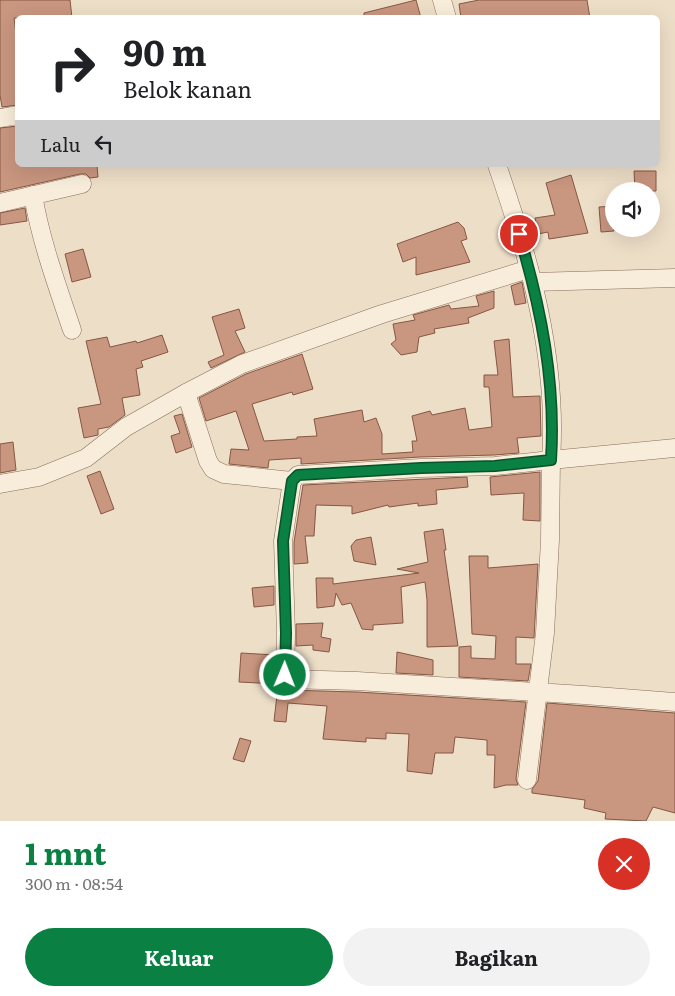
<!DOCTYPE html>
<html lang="id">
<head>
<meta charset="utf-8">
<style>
	:root { --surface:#fff; --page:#f2f2f2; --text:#202124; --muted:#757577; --accent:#0b8043 }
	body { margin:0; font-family:Literata,serif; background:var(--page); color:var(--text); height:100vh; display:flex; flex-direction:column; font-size:19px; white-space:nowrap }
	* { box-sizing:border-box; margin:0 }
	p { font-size:16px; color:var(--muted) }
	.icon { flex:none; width:28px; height:28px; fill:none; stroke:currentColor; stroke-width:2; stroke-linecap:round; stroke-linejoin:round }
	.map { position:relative; height:821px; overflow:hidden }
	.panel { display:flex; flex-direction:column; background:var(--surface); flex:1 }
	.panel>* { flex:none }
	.top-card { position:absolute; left:15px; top:15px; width:645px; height:152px; border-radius:8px; box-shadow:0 5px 20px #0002; background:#fff; color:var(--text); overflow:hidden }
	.tools { position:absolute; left:605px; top:182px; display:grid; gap:10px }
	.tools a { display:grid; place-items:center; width:55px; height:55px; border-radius:50%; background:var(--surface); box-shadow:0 5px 20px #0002; font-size:25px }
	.pin { position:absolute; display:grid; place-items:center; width:42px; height:42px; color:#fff; margin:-21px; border:2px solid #fff; border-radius:50%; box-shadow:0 1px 5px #0007 }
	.me { position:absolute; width:55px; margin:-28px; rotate:1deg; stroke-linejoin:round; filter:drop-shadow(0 0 4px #0008) }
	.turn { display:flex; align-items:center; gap:18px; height:105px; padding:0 25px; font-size:22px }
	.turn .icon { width:65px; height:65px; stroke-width:2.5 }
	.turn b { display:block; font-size:35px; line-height:42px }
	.then { display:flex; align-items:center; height:48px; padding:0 25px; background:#0003; gap:10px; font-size:19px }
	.round { display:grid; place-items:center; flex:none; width:52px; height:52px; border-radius:26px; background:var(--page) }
	.summary { display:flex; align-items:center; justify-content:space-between; height:85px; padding:0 25px }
	h1 { font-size:30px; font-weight:700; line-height:38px; color:var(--accent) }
	.cta { display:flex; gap:10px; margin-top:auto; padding:10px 25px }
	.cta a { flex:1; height:58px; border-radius:30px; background:var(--accent); color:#fff; font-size:20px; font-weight:700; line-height:58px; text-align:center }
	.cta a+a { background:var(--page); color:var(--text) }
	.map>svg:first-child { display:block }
</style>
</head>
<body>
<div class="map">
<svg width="675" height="821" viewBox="0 0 675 821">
	<rect width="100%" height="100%" fill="#eddec7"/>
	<g fill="#c9967f" stroke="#865744">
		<path d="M0,0h70l2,18h-58l4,32v55l-16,2 -2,-12z"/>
		<path d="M416,0l5,18h-57v-5z"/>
		<path d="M479,0h108l3,18h-129l-2,-14z"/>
		<path d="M18,126v39h79l1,12 -8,1 -4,-4h-6l-80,18v-64z"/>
		<path d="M634,171h22v20h-21z"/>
		<path d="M571,175l17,58 -39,6 -1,-7 -10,2 -3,-16 20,-3 -9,-32z"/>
		<path d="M614,206v25l-13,1 -2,-25z"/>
		<path d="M25,208l2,13 -27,4v-12z"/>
		<path d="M458,222l6,6 3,11 -6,2 9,21 -54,13v-18l-13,5 -6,-18z"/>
		<path d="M83,249l8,28 -19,5 -7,-28z"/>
		<path d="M522,282l4,21 -11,2 -4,-19z"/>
		<path d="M494,291v17l-26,10 1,5 -35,6 1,4 -16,4 -2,15 -16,3 -10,-11 5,-4 -3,-16 22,-4 -2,-5 36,-10 2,4 28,-3 -3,-10z"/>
		<path d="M239,309l6,19 -10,3 10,21 -34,16 -3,-6 16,-7 -12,-38z"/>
		<path d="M162,335l6,17 -27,9 2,6 -7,2 4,26 -18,3 3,17 -16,12 -11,2v6l-14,3 -6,-30 23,-4 -15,-63 21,-4 3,10 26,-6 1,2z"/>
		<path d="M509,339l4,58 27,-1 1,40 -24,2 2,15 -25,2 -74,2 -119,7v-6l-32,2 -1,8 -39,-4 2,-15 18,1 -13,-39 -30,10 -7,-23 47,-24 56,-20 11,35 -20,6 -1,-3 -40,12 12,37 33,-2v-2l20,-1 -3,-17 48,-9 2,12 12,-4 6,16v20l31,-2 -1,-11h5l-5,-25 18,-5 2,4 33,-7 4,22 23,-3 -3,-40h-5v-12h14l-4,-34z"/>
		<path d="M182,414l10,33 -16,6 -5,-17 9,-3 -6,-17z"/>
		<path d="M13,442l3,28 -16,3v-29z"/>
		<path d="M100,471l14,38 -13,5 -14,-38z"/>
		<path d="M540,472v49l-17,-1 1,-27 -33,2 -1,-18z"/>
		<path d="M467,477l1,10 -32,3 1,14 -19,2v-3l-29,4 -1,-2 -36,9v-8l-36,-1 -2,31h-9l3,27 -14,1v-22l9,-57z"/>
		<path d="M443,529l3,21h-2l14,96 -31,1v-47l-2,-18 -24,5 2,36 -30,2v5l-11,-1 -11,-26 -9,2 -6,-12 -2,13 -17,2 -1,-30h17v6l86,-11 -22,-4 31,-7 -4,-30z"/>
		<path d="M371,537l5,28 -22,-4 -3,-15 5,-6z"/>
		<path d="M469,556h19v12l50,-4 -4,74 -18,-1v27h15l-3,17 -69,-4v-30l12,-1v12l24,1 1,-23 -24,-2z"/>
		<path d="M274,586v19l-20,2 -2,-19z"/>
		<path d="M323,623l-2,14 10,2 -2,13 -16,-2v-5l-17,1v-22z"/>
		<path d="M397,652l36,8v15l-37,-2z"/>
		<path d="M241,653l34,2 -1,20 3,9 -38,-2z"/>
		<path d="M278,686l8,4 71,2 169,10 -10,77 2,6h-12l-12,3 1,-33h-8v-15l-32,-3 -2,16h-18l-3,21 -25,-3 2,-37 -23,-1v6l-20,-1v4l-43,-3 4,-33 -39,-3 -2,19 -12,-1z"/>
		<path d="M547,703l128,10v100l-22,-6 -7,14 -41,-2 1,-6 -22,-5 1,-8 -53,-7v-4l6,-8z"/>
		<path d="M240,738l11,3 -7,21 -11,-3z"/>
	</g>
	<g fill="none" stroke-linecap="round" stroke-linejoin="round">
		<g stroke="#886f5d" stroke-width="19">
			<g id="street">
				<path d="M442,0l5,18"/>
				<path d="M0,118l18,-3"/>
				<path d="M497,165c33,95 61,194 54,295l124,-12"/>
				<path d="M33,195c8,47 24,90 39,135"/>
				<path d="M0,203l82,-19"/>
				<path d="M533,282l142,-4"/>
				<path d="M186,393l22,68 5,8 11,5 68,7"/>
				<path d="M0,484l39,-7 47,-19 40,-31 60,-34 56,-29 140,-50 147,-45"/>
				<path d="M527,780l18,-147 5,-93 1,-80 -56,6 -74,2 -123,7 -6,6 -9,60 3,92 -1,42 1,4 71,2 227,14 91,7"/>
			</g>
		</g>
		<use href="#street" stroke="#f8ecda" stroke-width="18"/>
	</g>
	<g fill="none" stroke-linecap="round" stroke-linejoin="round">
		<g stroke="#07532c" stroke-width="12">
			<path id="route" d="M285,675l1,-42 -3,-92 9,-60 6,-6 123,-7 74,-2 56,-6c5,-77 -10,-152 -32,-226"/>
		</g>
		<use href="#route" stroke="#0b8043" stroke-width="9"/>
	</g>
</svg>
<div class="tools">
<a><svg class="icon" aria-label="sound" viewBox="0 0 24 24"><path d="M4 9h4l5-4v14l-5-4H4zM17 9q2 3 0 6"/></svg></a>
</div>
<div class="pin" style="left:519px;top:234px;background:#d93025"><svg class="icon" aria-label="arrive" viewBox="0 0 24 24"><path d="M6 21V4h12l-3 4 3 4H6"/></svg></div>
<svg class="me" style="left:285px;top:675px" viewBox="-20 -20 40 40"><circle r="17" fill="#0b8043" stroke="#fff" stroke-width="3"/><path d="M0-11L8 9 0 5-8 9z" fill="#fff"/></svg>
<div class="top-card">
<div class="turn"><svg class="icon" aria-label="right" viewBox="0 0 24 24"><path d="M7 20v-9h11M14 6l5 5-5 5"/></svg><div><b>90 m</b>Belok kanan</div></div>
<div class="then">Lalu<svg class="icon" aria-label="left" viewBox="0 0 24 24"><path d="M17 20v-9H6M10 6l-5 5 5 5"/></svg></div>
</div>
</div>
<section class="panel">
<div class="summary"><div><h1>1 mnt</h1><p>300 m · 08:54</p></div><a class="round" style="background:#d93025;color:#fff"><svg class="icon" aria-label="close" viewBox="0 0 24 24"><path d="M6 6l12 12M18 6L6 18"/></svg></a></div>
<div class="cta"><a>Keluar</a><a>Bagikan</a></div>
</section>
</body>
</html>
